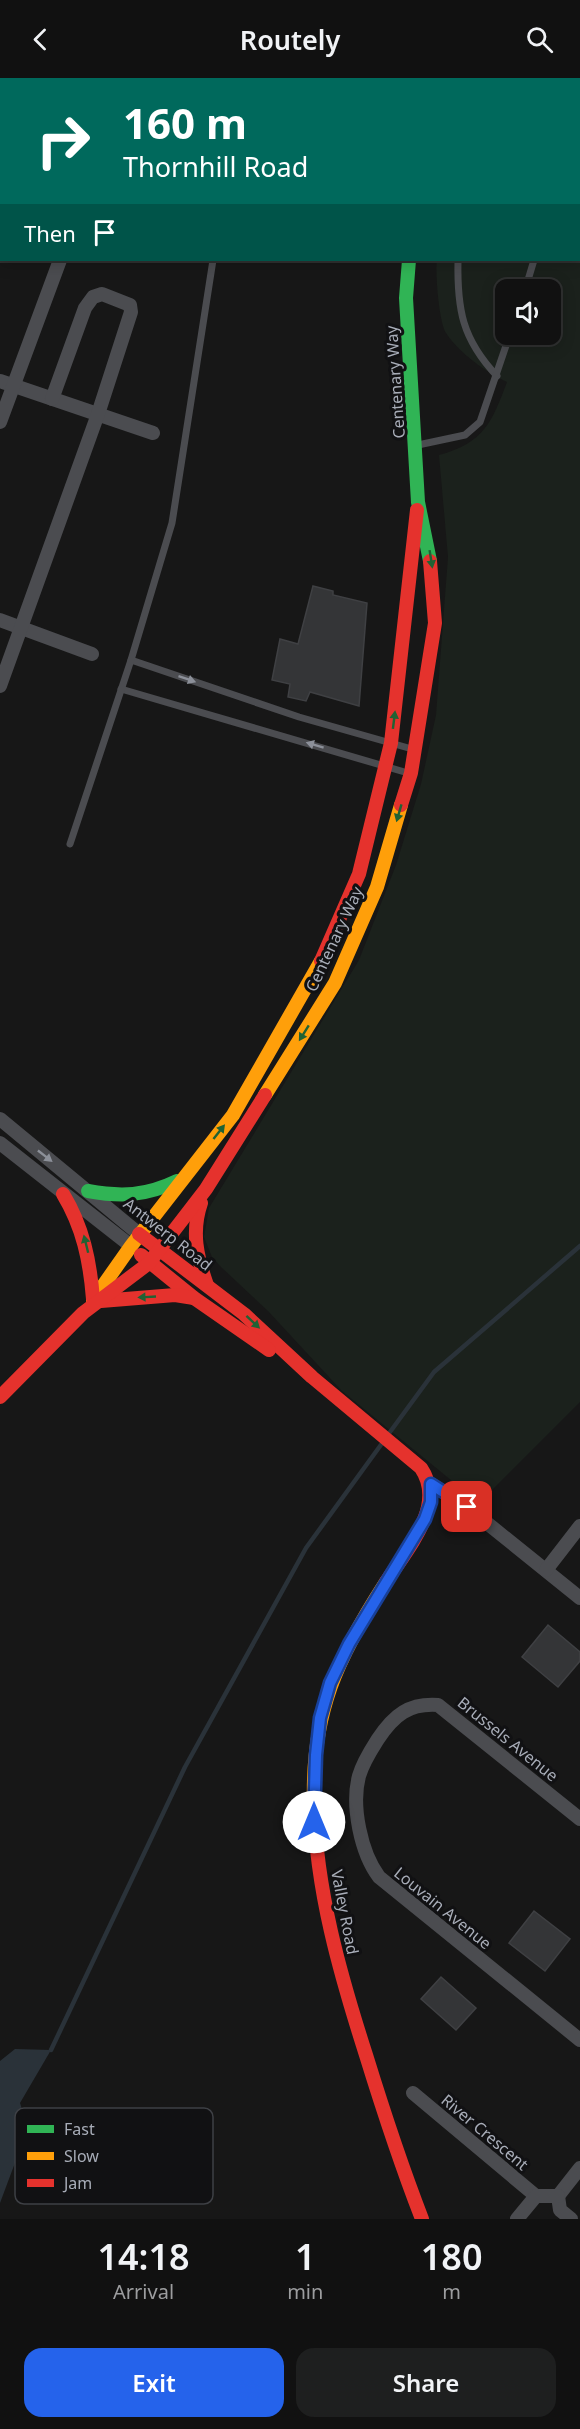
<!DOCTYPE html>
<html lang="en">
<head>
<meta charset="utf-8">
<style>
	:root { --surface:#111; --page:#1e1f1f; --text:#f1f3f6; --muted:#9c9d9f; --line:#303131; --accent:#2563eb }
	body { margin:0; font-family:"Noto Sans",sans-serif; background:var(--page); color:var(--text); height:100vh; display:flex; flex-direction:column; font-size:22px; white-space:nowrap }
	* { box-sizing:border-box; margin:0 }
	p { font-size:20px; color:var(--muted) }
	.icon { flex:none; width:33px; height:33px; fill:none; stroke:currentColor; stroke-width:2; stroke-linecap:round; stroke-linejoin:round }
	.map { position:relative; height:2141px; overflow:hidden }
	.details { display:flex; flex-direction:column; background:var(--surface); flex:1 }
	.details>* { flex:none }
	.top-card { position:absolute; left:0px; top:0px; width:580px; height:183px; box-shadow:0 3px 15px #0003,0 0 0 2px var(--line); background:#00695c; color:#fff; overflow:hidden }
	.controls { position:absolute; left:495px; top:201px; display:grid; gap:12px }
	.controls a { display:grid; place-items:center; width:66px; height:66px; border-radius:12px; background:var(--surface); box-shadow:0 3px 15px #0003,0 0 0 2px var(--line); font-size:30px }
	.pin { position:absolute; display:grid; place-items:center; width:51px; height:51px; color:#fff; margin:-26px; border-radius:12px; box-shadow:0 3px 9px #0006 }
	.me { position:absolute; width:66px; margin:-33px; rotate:0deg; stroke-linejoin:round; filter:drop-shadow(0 0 4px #0008) }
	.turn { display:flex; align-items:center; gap:21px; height:126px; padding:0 24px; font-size:27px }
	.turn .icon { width:78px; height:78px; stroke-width:2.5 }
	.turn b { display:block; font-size:42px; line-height:51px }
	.then { display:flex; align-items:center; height:57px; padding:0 24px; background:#0003; gap:12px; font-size:22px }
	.eta { display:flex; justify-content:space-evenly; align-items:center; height:102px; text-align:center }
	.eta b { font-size:36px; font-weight:600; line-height:42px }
	.primary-button { display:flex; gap:12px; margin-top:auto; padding:12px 24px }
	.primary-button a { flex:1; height:69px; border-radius:18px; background:var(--accent); color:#fff; font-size:24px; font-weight:600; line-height:69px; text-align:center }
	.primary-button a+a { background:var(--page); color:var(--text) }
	header { display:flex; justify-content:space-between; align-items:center; height:78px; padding:0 24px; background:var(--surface); font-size:27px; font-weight:600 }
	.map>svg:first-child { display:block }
</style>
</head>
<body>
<header><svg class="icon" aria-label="back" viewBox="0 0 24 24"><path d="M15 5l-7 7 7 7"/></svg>Routely<svg class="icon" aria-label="search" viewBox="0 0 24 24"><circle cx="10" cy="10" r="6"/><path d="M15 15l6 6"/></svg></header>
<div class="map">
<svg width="580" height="2141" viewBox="0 0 580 2141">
	<rect width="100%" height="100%" fill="#171717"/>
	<path fill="#1b211c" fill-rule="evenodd" d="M479,0h101v1324l-101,101 -137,-112 -74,-80 -47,-44 -9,-10 -8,-20 5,-29 150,-248 37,-95 25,-81 15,-69 12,-158 -9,-102c45,-12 53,-33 68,-73 -21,-10 -48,-29 -61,-49 -7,-11 -11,-60 -9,-73h142v-180zM506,212h44v44h-44z"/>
	<path fill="#2a3239" d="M15,1971l36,1 -31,53 8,25 -28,75v-142z"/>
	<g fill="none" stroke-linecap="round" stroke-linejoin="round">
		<g stroke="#2a3239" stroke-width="4.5">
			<path d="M390,1354l44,-60 146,-126"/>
			<path d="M51,1972l134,-283 121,-219 77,-106"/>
		</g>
	</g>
	<g fill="#343537" stroke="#3f4043" stroke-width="1.5">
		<path d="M313,508l20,5v4l34,8 -8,103 -49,-14 -4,9 -18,-4 2,-13 -18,-4 8,-41 18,5z"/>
		<path d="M548,1547l32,27v9l-22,26 -36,-30z"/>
		<path d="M534,1833l36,28 -25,32 -36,-28z"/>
		<path d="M441,1899l35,31 -20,22 -35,-31z"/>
	</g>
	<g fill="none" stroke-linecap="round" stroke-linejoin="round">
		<g stroke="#4b4c50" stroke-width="7">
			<path d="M572,0l1,2"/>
			<path d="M240,2v-2"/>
			<path d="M521,2l1,-2"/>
			<path d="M458,182c-1,49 4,79 39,116"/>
			<path d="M525,212l9,-30"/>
			<path d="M418,367l47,-10 15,-13 30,-88"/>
			<path d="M131,582l168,57 113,32"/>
			<path d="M121,611l287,84"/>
			<path d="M70,766l61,-184 41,-137 41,-263"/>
		</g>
		<g stroke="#4b4c50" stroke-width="14">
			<path d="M0,120l2,-5"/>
			<path d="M0,303l153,52"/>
			<path d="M0,344l60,-162"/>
			<path d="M0,542l92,34"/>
			<path d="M0,608l98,-272 33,-102 -1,-7 -28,-11 -9,3 -8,11 -33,91"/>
			<path d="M0,1041l139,115"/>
			<path d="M0,1065l131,103"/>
			<path d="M431,1406l36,23 113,91"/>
			<path d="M546,1492l34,-44"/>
			<path d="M580,1741l-142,-114c-29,-2 -44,10 -60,34 -7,11 -15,23 -19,37 -8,30 2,77 20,101l201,163"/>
			<path d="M413,2015l123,103"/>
			<path d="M558,2118l22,-28"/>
			<path d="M558,2118l2,14 11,9"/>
			<path d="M517,2141l19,-23h22"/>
		</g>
		<g stroke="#30b455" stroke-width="14">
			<path d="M409,182l-3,38 12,204 12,59"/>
			<path d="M88,1113c33,6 58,5 89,-10"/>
		</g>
		<g stroke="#ff9f0a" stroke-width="14">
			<path d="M265,1017l70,-112 42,-96 24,-82"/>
			<path d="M93,1222l38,-54 102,-131 88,-154"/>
			<path d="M314,1727c-3,-92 23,-147 72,-223"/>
		</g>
		<g stroke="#e5322d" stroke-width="14">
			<path d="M447,0v2"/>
			<path d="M401,727l10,-32 24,-150 -5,-62"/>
			<path d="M321,883l38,-87 32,-131 26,-233"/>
			<path d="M63,1116c20,33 27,67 30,105"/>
			<path d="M201,1125c-10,29 -4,54 6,82"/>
			<path d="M139,1156l105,80 68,63 109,91c26,38 -15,82 -35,114"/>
			<path d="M141,1177l53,43 75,52"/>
			<path d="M101,1223l74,-6 19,3"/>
			<path d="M0,1319l83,-84 66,-50 57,-74 59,-94"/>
			<path d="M314,1727c2,85 26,169 52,250 17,55 35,110 56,164"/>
		</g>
	</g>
	<defs><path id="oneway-solid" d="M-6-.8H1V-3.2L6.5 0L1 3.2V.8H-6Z" transform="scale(1.5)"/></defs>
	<g fill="#206234">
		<use href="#oneway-solid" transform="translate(431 481) rotate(81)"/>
		<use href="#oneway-solid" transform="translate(394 642) rotate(-83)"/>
		<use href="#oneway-solid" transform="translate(399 735) rotate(106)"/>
		<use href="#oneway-solid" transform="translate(304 955) rotate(122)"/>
		<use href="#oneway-solid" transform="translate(219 1054) rotate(-52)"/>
		<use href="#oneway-solid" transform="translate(86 1166) rotate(-104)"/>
		<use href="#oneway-solid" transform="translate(147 1219) rotate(177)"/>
		<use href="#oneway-solid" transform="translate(253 1244) rotate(43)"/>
	</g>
	<g fill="#8c9099">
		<use href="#oneway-solid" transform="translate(187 601) rotate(19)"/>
		<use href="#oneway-solid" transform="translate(315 667) rotate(-163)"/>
		<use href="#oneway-solid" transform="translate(45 1078) rotate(38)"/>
	</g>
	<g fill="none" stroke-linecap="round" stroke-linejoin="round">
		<g stroke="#184099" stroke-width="15">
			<path id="route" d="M314,1744l2,-67 4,-37 10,-35 19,-39 76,-125 6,-17v-18l36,23"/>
		</g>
		<use href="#route" stroke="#2563eb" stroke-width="10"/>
	</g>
	<g text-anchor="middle" stroke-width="6" stroke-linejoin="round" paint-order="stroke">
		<g font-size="16" fill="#a8adb8" stroke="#111113">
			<text transform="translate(395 304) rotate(-94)" y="6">Centenary Way</text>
			<text transform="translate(334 861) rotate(-65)" y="6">Centenary Way</text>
			<text transform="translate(168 1156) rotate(38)" y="6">Antwerp Road</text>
			<text transform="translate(508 1661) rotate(39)" y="6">Brussels Avenue</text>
			<text transform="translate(443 1830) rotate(39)" y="6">Louvain Avenue</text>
			<text transform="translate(345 1834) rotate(79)" y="6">Valley Road</text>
			<text transform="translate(485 2054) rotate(40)" y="6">River Crescent</text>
		</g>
	</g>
	<rect x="15" y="2030" width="198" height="96" rx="9" fill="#111113" stroke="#3e4045" stroke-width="1.5"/>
	<rect x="27" y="2047" width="27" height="8" fill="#30b455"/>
	<rect x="27" y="2074" width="27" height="8" fill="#ff9f0a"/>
	<rect x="27" y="2101" width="27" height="8" fill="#e5322d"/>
	<g font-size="16" fill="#a8adb8">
		<text x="64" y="2057">Fast</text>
		<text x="64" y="2084">Slow</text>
		<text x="64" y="2111">Jam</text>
	</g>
</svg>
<div class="controls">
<a><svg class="icon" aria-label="sound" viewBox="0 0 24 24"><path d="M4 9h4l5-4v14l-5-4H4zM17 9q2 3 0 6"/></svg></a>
</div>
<div class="pin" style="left:467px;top:1429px;background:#d93025"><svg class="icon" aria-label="arrive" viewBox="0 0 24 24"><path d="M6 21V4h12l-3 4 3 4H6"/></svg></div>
<svg class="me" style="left:314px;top:1744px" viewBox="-20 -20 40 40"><circle r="19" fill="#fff"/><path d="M0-13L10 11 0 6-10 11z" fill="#2563eb"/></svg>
<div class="top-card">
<div class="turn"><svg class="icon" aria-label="right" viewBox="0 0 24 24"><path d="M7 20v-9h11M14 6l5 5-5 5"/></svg><div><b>160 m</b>Thornhill Road</div></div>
<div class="then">Then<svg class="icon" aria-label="arrive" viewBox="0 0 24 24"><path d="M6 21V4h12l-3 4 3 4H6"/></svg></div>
</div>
</div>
<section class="details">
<div class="eta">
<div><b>14:18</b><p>Arrival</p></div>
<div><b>1</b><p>min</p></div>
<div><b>180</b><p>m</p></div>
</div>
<div class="primary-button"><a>Exit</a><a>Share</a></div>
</section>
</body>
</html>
